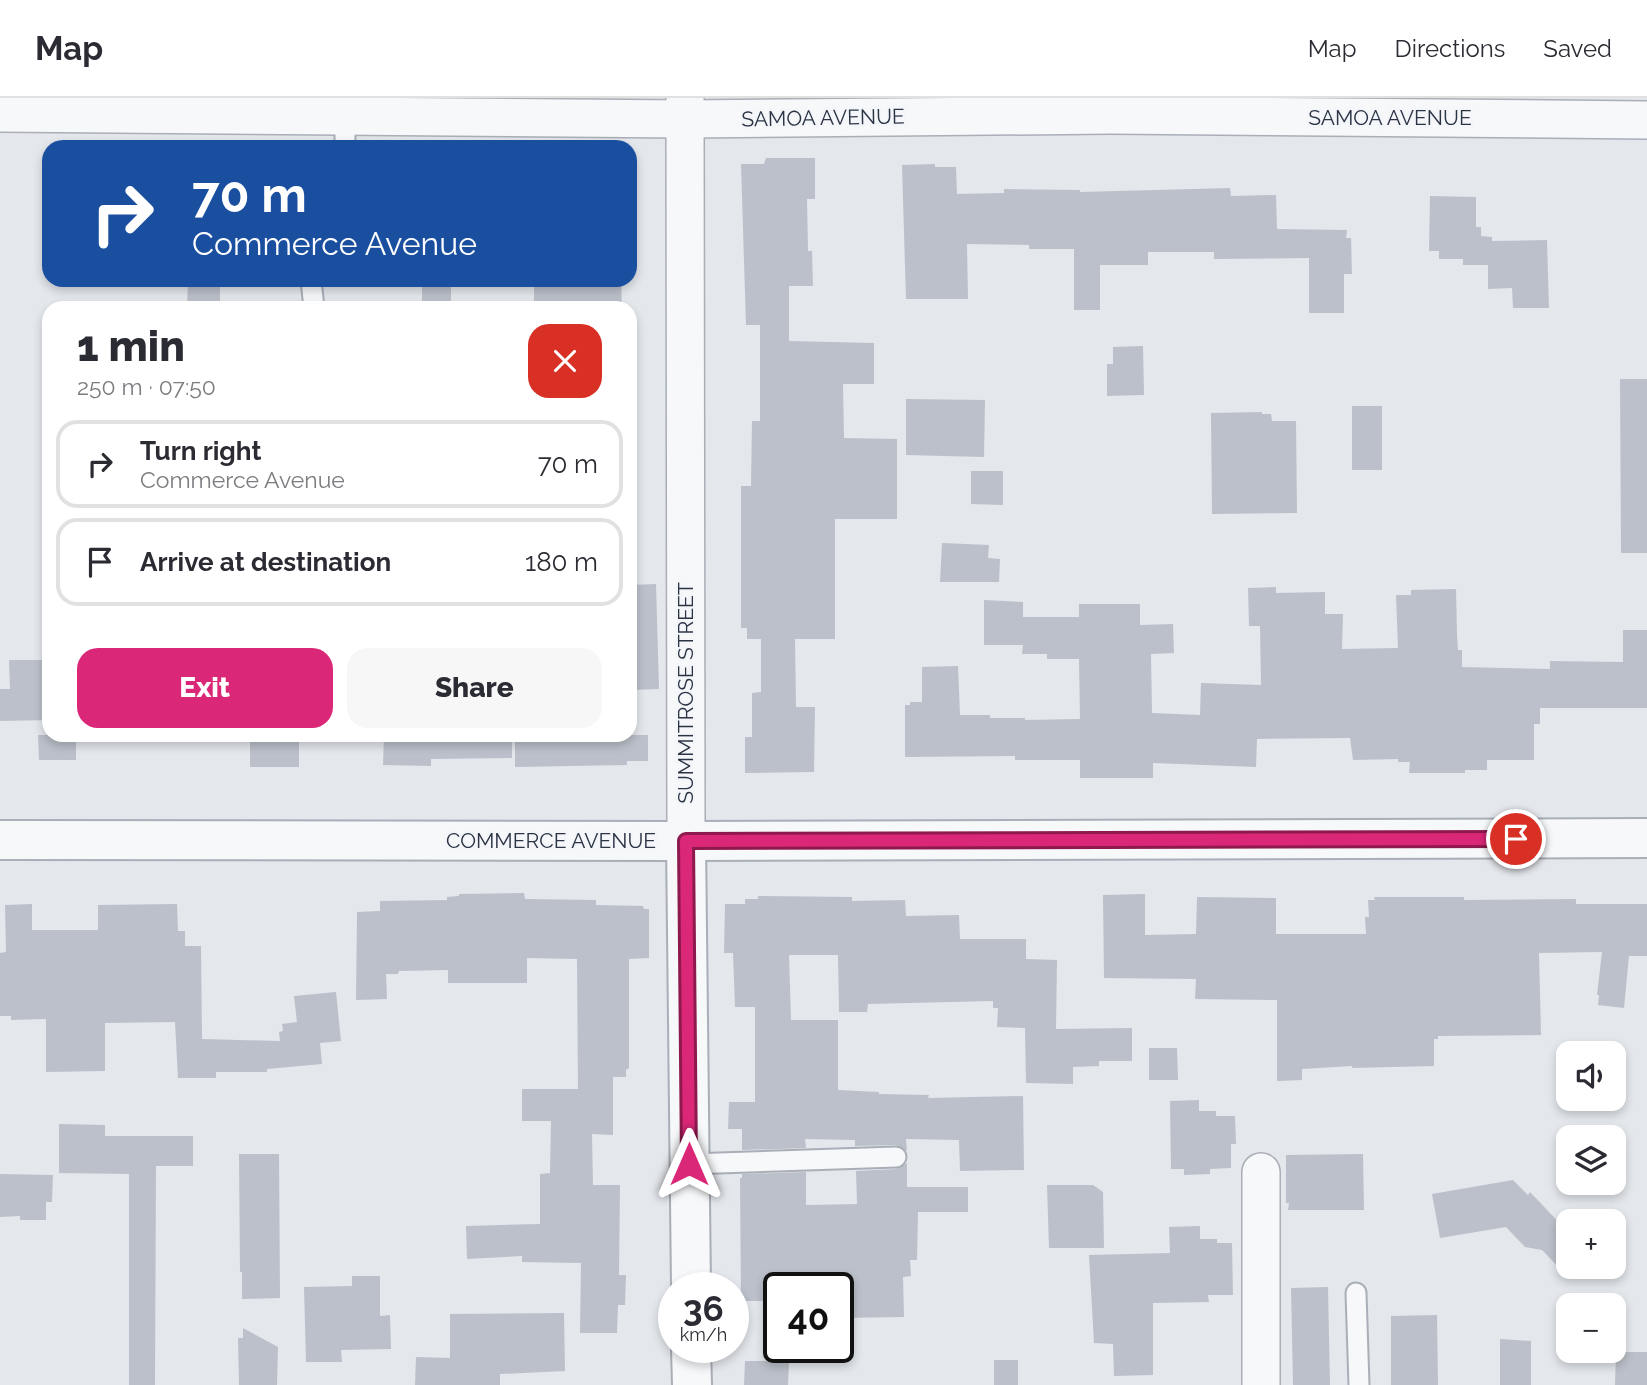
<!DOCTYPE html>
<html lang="en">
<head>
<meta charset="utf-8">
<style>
	:root { --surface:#fff; --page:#f7f7f7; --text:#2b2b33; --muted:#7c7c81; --line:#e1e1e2; --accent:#db2777 }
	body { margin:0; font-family:Raleway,sans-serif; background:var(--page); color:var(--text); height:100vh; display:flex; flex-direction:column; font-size:26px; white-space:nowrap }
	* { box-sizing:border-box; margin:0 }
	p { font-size:23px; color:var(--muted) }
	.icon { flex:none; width:38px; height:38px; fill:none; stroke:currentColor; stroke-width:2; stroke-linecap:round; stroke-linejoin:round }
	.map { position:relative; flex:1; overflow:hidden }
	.sheet { position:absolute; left:42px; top:203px; width:595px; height:441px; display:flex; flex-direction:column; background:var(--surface); border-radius:21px; box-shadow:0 4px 10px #0003 }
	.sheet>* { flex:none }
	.guide { position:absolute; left:42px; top:42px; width:595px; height:147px; border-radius:21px; box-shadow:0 4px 10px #0003; background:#1a4fa0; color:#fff; overflow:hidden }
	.tools { position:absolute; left:1556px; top:943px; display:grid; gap:14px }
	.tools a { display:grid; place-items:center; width:70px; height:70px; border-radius:14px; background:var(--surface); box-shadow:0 4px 10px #0003; font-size:35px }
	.speed { position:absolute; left:658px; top:1174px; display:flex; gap:14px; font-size:35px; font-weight:700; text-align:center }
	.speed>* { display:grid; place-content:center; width:91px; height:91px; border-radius:50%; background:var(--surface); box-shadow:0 4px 10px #0003; line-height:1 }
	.speed small { font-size:18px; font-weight:400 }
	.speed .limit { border:4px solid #111; border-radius:10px; background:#fff; color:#111 }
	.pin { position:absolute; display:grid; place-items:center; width:60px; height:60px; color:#fff; margin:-30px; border:4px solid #fff; border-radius:50%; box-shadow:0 2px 7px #0007 }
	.me { position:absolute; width:77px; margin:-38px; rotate:0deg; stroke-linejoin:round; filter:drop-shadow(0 0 5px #0008) }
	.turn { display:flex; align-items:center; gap:24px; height:147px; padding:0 35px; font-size:32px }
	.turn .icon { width:91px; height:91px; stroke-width:2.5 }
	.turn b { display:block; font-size:49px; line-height:60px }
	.round { display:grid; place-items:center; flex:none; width:74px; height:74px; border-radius:21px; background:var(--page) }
	.head { display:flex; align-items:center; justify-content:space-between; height:119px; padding:0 35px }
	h1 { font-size:42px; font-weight:800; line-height:52px }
	.primary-button { display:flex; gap:14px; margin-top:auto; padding:14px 35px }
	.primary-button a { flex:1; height:80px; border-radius:21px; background:var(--accent); color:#fff; font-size:28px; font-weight:800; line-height:80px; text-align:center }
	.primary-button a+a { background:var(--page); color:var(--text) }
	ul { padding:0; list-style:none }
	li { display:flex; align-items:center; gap:21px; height:88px; margin:0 14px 10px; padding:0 21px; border:4px solid var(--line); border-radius:21px }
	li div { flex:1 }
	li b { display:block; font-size:26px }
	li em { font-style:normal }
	header { display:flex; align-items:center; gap:42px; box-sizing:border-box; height:98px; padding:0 35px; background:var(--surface); border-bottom:2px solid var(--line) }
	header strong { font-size:33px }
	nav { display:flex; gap:38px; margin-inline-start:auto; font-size:24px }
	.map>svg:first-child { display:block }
</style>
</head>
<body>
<header>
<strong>Map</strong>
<nav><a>Map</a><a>Directions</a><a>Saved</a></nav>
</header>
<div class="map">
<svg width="1647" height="1287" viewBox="0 0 1647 1287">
	<rect width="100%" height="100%" fill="#e4e7ec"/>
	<g fill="#bbc0ca">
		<path d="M766,60h49v41h-8l1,52h4l1,35h-24v55l85,2v41h-31l1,54 53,1v80h-62v120h-40l1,68h19l-1,65 -69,1v-36h7v-44l9,-1v-53h-14v-11h-6v-142h10l1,-65h8v-96h-14l-5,-161h23z"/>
		<path d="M935,66v3h21l1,27 47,-1v-4l76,1v2l150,-4 1,8 45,-1 1,34 70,1 -1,8h5l1,36h-8v39h-35v-55l-95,1v-7h-66v13h-48v45h-26v-61h-45v-4l-62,-1 1,55h-62l-4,-134z"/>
		<path d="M1430,98l46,1v30h5v9l11,1v4l55,-1 2,68h-36l-1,-20 -24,1v-24h-25v-6h-24v-8h-10z"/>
		<path d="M188,182h32v27h-33z"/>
		<rect x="422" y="182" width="29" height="28"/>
		<path d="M534,182h87l1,28h-88z"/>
		<path d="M1143,248l1,49 -37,1v-32h6v-17z"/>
		<path d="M1620,281h27v174h-26z"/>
		<path d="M906,301l79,1 -1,57 -78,-2z"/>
		<rect x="1352" y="308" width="30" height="64"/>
		<path d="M1262,314v2h9l1,7h24l1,92 -85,1 -1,-101z"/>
		<path d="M971,373h32v34l-32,-1z"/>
		<path d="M942,445l47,2 -1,13 12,1 -1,23h-59z"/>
		<path d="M656,486l3,105 -29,1v-105z"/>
		<path d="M1276,489v6l49,-1v22h18l-1,35 56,-1 -2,-53h15v-5l45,-1 1,46 1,15h4v17l88,2v-8l73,1v-32h24v78h-107v16h-6v36h-47v10h-22v3h-56l1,-11h-12v-3l-45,1 -3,-22 -93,1 -1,28 -103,-4v15h-73v-18h-65v-4l-110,1v-52h5v-3h12v-35l36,-1 2,49h30v3h35v2l55,-1 -1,-60h-32v-5h-25l1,-9h-39v-45l39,2v15h56v-13h61v21l33,-1 1,29 -23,1 1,59 48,2 1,-32 60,2 -1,-59h-11l-1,-38z"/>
		<path d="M9,562h40v60l-49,1v-32h10z"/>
		<path d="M38,637h38v25h-37z"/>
		<rect x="250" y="637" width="49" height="32"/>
		<path d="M384,637h128v23l-81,1v7l-48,-1z"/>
		<path d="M515,637h133v26h-21v4l-112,2z"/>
		<path d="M524,795l1,6 71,1v5l47,1 1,3h5v49l-20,1v109l-3,2v7h-13v58l-21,-1 1,51h27l-1,90h7l-1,30h-7l-1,28h-37l1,-70 -59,-1v-6l-55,3 -1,-33 74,-2v-50l10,-1 1,-52h-29v-32h56l-1,-130 -50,-1v25h-79v-13l-49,1 -1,3h-12l1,25 -31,1 1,-88 23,-1v-10l67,-1v-3l12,-1v-2z"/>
		<path d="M1145,796v41l51,-1 1,-37 79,1v36h90l-1,-17h4l-1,-17h7l-1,-3h90v3l112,-1v5h71v52h-18l-5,52 -26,-3 1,-10h-2l5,-43 -63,1 2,82 -103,1v3h-4v27l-82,2v-2l-50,3v11l-25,1v-81l-82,-1 1,-20 -92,-1 -1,-83z"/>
		<path d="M758,798l94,1v4l53,-1 1,16 53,-1 1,24h66v20l31,1 -1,69 76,-1v33h-33v5l-26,1v17l-47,-1 -1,-55 -28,-1 1,-19h-5v-7l-125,3 -1,8h-28l-1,-57h-49l2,65h47v70l41,2v2l50,1 -1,3 95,-2 1,74 -64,1 -1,-31 -53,-1 1,12 -11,-6 -41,1v-6l-50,-1 1,9 -64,2v-21h-14l1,-27h26v-95h-20l-2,-54h-9l1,-49h20v-5h13z"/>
		<path d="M32,806v26h66v-25l79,-1 1,27h7v15h16l1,93 78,2 -1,-9 4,-1 -1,-7 15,-2 -3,-26 42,-4 5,49 -21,2 2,21 -55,5v3h-51v6h-38l-3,-56 -70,1v48l-59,1v-53l-35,1v-4h-11v-63l6,-1 -1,-47z"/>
		<path d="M1149,950h28l1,32h-29z"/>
		<path d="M1199,1002v11h17v5h19l1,28h-5v24l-21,1v5l-26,1v-6h-13l-1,-68z"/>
		<path d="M59,1026l46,1v11h88v30h-37l-1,219h-26v-211l-70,-1z"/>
		<path d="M239,1056h40l1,144 -38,1v-27h-2z"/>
		<path d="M1363,1056l1,56h-76l1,-7h-3v-48z"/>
		<path d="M907,1065v24h61v25h-50l-1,48h-7l1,16 -8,1 1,40 -66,1v-30h-59v13h-38l-1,-123h2v-4l64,-2v33l51,-1 -1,-33 40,-2z"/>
		<path d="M0,1076l53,1 -1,27h-6v18h-26v-4l-20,1z"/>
		<path d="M1513,1082l15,15 2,-3 38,40v45l-26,-27 -17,-3 -19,-20 -66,11 -8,-44z"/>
		<path d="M1047,1087h46l10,7 1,56h-55z"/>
		<path d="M1200,1128v13h17v4h15l1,52h-25l1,7 -56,1v72l-39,1 -1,-32 -19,-1 -5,-88 81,-2 -1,-26z"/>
		<path d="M352,1178h28v40l10,-1 1,34 -50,1 1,12h-36l-2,-75 48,-1z"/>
		<path d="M1328,1189l2,98h-37l-2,-97z"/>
		<path d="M564,1215l1,58 -65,3v11h-85l1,-28 34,1v-44z"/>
		<path d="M1437,1217l1,70h-47v-69z"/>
		<path d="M243,1230l35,19 -1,38h-38l-1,-47h5z"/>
		<path d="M1500,1241l31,2v44h-31z"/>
		<path d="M1616,1254h31v33h-32z"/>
		<rect x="994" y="1262" width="24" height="25"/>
		<path d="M745,1263h44l-1,24h-44z"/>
	</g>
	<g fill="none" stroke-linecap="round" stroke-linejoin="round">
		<g stroke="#a9aeb7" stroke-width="23">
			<g id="service">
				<path d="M345,18v31"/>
				<path d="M311,182l3,28"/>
				<path d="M689,1066l207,-7"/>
				<path d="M1356,1195l3,92"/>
			</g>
		</g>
		<g stroke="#a9aeb7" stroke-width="40">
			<g id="minor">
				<path d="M685,0l1,743"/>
				<path d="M0,15l685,6 426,-4 536,5"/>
				<path d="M1261,1074v213"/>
			</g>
		</g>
		<g stroke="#a9aeb7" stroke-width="42">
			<g id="tertiary">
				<path d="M0,742l686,1 961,-3"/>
				<path d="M686,743l5,447"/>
				<path d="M691,1250l1,37"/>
			</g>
		</g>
		<use href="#service" stroke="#f7f8fa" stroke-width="19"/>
		<use href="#minor" stroke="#f7f8fa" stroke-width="37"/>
		<use href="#tertiary" stroke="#f7f8fa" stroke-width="38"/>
	</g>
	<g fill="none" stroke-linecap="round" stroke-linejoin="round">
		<g stroke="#8e194d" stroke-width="18">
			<path id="route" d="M689,1066l-3,-323 830,-2"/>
		</g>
		<use href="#route" stroke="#db2777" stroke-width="12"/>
	</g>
	<g text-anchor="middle" stroke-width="6" stroke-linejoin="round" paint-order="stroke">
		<g font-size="21" fill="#2b3445" stroke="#f4f6f9">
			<text transform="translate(823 20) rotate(-1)" y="7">SAMOA AVENUE</text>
			<text x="1390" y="27">SAMOA AVENUE</text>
			<text transform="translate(686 595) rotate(-90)" y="7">SUMMITROSE STREET</text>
			<text x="551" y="750">COMMERCE AVENUE</text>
		</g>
	</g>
</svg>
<div class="tools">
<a><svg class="icon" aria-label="sound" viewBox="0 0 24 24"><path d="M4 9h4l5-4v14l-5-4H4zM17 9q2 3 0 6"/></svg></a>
<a><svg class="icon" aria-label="layers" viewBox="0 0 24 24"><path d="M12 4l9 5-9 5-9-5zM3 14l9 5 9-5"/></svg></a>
<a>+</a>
<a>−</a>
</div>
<div class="speed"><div>36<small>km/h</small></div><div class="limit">40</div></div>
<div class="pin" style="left:1516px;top:741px;background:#d93025"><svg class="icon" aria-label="arrive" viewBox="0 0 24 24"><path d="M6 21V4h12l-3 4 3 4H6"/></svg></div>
<svg class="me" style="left:689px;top:1066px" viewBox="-20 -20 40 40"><path d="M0-17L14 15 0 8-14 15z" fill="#db2777" stroke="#fff" stroke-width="4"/></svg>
<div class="guide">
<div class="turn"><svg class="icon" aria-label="right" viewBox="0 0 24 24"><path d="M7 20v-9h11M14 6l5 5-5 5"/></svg><div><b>70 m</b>Commerce Avenue</div></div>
</div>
<section class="sheet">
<div class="head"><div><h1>1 min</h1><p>250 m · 07:50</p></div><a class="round" style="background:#d93025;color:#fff"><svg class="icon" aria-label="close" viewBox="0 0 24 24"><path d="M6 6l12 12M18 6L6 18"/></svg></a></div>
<ul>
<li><svg class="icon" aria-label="right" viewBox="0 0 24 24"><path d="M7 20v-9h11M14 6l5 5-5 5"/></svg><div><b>Turn right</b><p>Commerce Avenue</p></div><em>70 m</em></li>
<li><svg class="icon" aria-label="arrive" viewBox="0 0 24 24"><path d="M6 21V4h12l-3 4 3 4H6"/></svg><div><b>Arrive at destination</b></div><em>180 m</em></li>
</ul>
<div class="primary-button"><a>Exit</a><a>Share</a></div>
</section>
</div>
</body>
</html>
